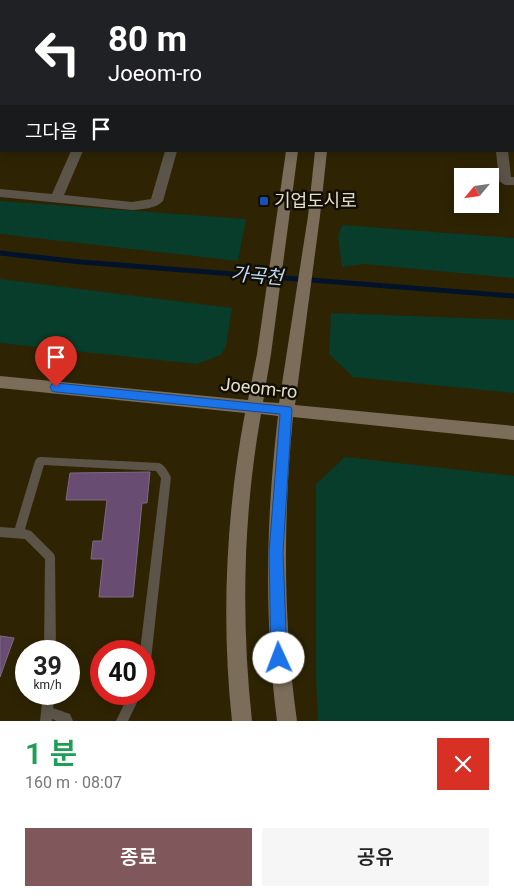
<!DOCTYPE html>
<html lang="ko">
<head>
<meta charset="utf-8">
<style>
	:root { --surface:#fff; --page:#f6f6f6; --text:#222; --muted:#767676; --accent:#80585b }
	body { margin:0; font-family:Roboto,"Noto Sans KR",sans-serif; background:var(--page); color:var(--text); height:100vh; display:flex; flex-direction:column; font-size:19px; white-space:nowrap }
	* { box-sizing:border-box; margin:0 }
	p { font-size:16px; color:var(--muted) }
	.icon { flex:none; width:28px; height:28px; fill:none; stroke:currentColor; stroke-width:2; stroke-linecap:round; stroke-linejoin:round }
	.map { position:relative; height:721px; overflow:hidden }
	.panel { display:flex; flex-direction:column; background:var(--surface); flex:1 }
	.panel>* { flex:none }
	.top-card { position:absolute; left:0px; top:0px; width:515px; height:152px; box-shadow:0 2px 12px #0003; background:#202124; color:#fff; overflow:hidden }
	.needle { width:32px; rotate:241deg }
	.controls { position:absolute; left:454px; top:168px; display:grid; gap:10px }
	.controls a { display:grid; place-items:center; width:45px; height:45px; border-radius:0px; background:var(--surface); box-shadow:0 2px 12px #0003; font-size:25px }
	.speed { position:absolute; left:15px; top:640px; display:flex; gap:10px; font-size:25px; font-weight:700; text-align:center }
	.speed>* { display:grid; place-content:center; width:65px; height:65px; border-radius:50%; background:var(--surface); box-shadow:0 2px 12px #0003; line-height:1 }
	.speed small { font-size:12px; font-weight:400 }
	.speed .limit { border:8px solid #d22; background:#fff; color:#111 }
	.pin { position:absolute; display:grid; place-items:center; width:42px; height:42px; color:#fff; margin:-51px -21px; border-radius:50% 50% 50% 0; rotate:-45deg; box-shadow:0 0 5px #0007 }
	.pin .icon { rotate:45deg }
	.me { position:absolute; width:55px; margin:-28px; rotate:358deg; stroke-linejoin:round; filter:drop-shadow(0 0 4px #0008) }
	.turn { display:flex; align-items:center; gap:18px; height:105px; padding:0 25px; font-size:22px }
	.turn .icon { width:65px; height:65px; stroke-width:2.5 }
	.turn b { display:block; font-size:35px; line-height:42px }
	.then { display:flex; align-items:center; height:48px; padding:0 25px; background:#0003; gap:10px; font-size:19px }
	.round { display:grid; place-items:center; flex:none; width:52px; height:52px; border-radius:0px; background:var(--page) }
	.headline { display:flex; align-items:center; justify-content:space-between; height:85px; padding:0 25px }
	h1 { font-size:30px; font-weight:600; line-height:38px; color:#1e9e55 }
	.primary-button { display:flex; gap:10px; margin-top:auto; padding:10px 25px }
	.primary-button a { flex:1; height:58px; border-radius:0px; background:var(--accent); color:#fff; font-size:20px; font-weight:600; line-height:58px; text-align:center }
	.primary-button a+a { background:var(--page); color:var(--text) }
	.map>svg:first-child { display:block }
</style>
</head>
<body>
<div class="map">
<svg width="514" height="721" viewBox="0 0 514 721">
	<rect width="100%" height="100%" fill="#2e2404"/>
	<g fill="#073d2a">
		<path d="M352,0h162v72v-71z"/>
		<path d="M0,201l246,18 -8,42 -238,-27z"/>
		<path d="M342,225l172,13v40l-150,-14 -22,3 -4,-30z"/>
		<path d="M0,279l232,29 -6,37 -5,10 -24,9 -197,-21z"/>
		<path d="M331,313l183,7v73l-161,-16 -24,-23z"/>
		<path d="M345,457l169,19v245h-196l-2,-42v-195z"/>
	</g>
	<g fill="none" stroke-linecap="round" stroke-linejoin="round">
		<path stroke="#00132a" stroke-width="5" d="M0,253l81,9 433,34"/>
	</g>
	<g fill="#684c72" stroke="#7e6a85">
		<path d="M150,472l-3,31h-5l-9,94h-34l4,-38h-12l2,-18h9l5,-41h-41l4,-27z"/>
		<path d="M0,636l14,2 -14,39z"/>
	</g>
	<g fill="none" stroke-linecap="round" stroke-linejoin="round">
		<g fill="#5c5448" fill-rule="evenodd">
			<path d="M40,457l119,6c6,2 9,9 12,14l-21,192 -2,4 -4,2v-24h-4l21,-173 -5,-7 -112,-6 -19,64 6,2 23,23 1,3 1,94h-12l1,-92 -20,-20 -25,-2v-10l15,1 20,-67 2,-3z"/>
			<path d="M43,694h12l-2,14 17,6 3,7h-16l-5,-2v2h-12z"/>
			<path d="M129,694h12l-13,27h-12z"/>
		</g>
		<g fill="#5c5448" fill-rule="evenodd">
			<path d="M117,0h23l1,1h-23z"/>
			<rect x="0" y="113" width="1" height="6"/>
			<path d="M71,151h12l-19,44 68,7 19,-3 14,-48h12l-14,50c-8,8 -20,8 -31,9l-132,-13v-8l52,5z"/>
			<path d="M496,151h12l3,26h3v8h-9l-6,-4z"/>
		</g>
		<g fill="#7b6d5a" fill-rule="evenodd">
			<path d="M303,0h10v1h-9z"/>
			<path d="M326,0h10v1h-9z"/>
			<rect x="0" y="45" width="1" height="6"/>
			<path d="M286,151h12l-27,203 -8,48 16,1 29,-187 7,-65h12l-7,65 -25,189 219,21v14l-221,-23c-10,102 -10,203 4,304h-20c-13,-102 -11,-203 1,-305l-17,-2c-18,101 -20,206 -9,307h-20c-11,-102 -6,-207 13,-308l-245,-25v-12l248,24 9,-46z"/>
		</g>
	</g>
	<path fill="#1a73e8" stroke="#114b97" d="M56,383l235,24 1,3 -9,142 4,106 -3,6 -5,2 -5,-2 -3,-6 -2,-106 11,-138 -224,-22 -4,-1 -2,-4 2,-3z"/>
	<rect fill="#1a4fb4" stroke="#120e03" stroke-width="2" x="259" y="196" width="10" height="10" rx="2.5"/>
	<g text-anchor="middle" stroke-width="5" stroke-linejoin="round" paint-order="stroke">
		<g font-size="18" fill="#e3ddcb" stroke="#120e03" text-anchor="start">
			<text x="274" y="207">기업도시로</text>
		</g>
		<g font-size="18" fill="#e3ddcb" stroke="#120e03">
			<text transform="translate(259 388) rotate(6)" y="6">Joeom-ro</text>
		</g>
		<g font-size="19" font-style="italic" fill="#bbdafd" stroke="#120e03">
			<text transform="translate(257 275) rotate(5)" y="7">가곡천</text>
		</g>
	</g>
</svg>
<div class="controls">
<a><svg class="needle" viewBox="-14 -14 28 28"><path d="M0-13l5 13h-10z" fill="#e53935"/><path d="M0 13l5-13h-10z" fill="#767676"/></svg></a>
</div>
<div class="speed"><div>39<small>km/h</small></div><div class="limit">40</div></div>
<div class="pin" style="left:56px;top:387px;background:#d93025"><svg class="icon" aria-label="arrive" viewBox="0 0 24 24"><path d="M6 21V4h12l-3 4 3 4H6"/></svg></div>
<svg class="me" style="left:279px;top:658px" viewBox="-20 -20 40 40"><circle r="19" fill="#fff"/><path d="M0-13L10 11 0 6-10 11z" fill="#1a73e8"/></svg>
<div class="top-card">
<div class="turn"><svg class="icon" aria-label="left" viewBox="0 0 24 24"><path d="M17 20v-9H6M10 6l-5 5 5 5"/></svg><div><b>80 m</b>Joeom-ro</div></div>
<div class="then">그다음<svg class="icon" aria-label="arrive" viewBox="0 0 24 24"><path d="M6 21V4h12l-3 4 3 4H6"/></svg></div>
</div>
</div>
<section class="panel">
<div class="headline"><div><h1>1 분</h1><p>160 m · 08:07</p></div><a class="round" style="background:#d93025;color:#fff"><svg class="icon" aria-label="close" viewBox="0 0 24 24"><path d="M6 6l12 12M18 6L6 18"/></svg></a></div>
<div class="primary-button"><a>종료</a><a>공유</a></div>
</section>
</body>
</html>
